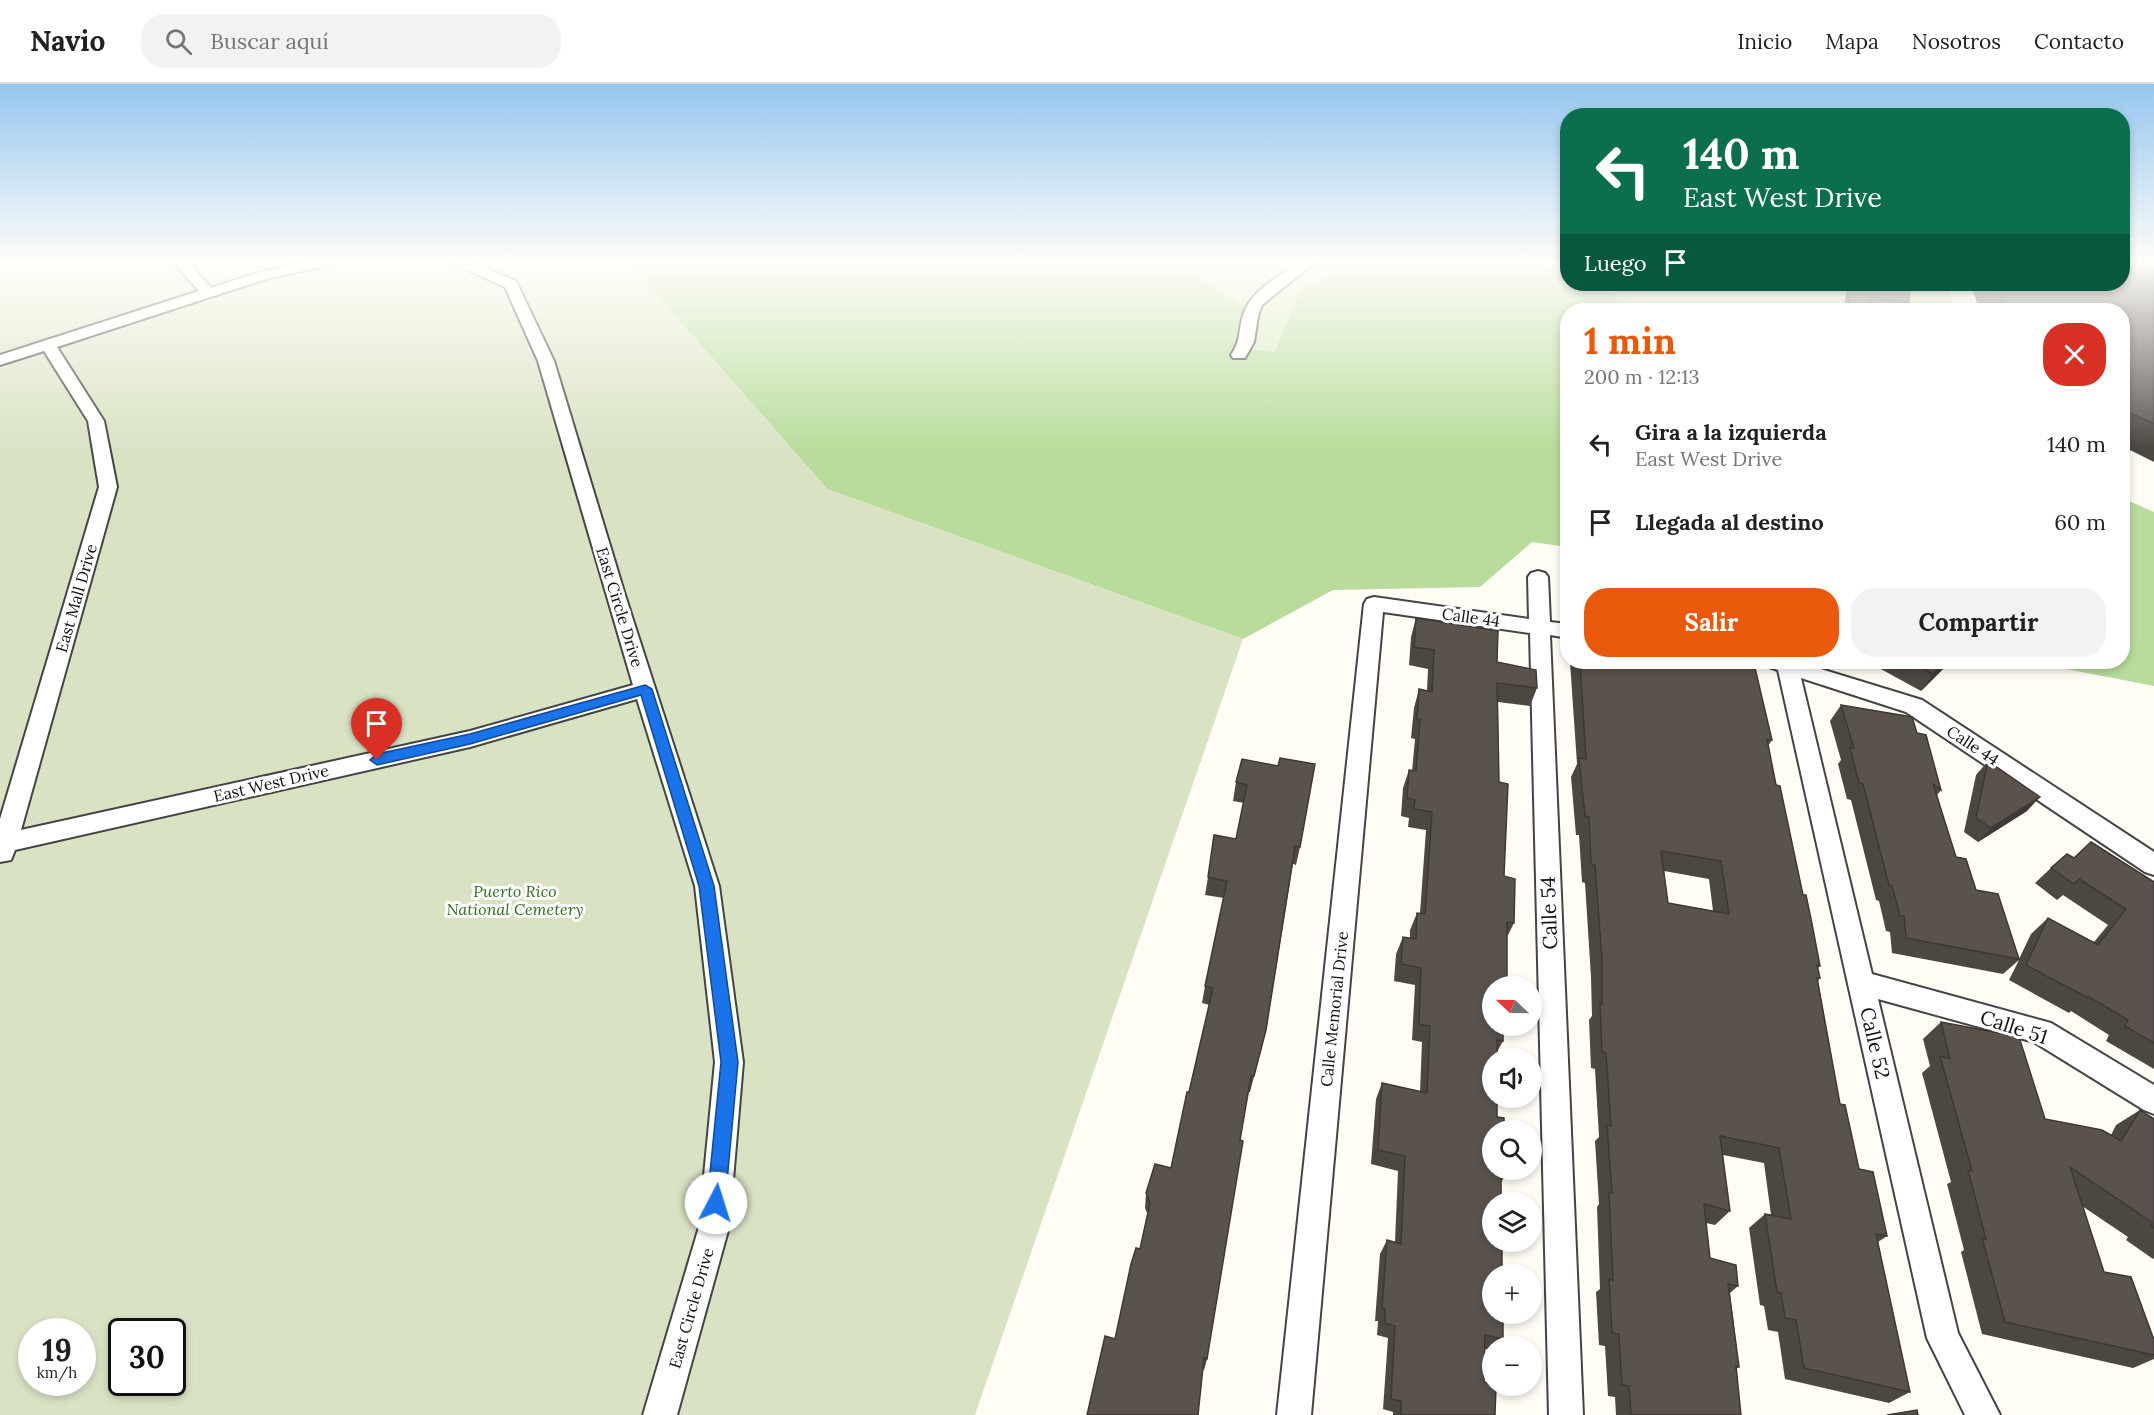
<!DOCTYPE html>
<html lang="es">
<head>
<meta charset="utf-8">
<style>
	:root { --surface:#fff; --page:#f2f2f2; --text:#202124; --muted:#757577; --line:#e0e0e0; --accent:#ea580c }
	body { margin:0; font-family:Lora,serif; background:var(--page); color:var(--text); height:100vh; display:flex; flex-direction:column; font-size:22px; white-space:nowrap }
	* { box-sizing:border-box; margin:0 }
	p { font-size:20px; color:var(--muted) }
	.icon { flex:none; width:33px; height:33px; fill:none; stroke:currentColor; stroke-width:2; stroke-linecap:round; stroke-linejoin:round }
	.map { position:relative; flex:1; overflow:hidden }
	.sheet { position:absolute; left:1560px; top:219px; width:570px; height:366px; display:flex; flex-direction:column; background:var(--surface); border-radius:24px; box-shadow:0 3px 9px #0003 }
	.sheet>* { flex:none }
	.top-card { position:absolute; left:1560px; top:24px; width:570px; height:183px; border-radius:24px; box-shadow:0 3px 9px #0003; background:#0b6e4f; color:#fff; overflow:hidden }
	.needle { width:39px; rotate:292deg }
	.controls { position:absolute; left:1482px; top:892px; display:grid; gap:12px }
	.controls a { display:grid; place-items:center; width:60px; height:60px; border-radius:50%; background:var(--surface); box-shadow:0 3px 9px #0003; font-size:30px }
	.speed { position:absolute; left:18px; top:1234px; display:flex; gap:12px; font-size:30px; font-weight:700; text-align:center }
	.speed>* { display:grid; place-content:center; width:78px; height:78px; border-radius:50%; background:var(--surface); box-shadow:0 3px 9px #0003; line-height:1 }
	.speed small { font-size:15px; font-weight:400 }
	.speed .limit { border:3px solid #111; border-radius:9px; background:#fff; color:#111 }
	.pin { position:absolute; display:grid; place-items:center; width:51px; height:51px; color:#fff; margin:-62px -26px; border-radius:50% 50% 50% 0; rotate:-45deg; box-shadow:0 0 6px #0007 }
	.pin .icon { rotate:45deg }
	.me { position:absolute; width:66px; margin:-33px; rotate:5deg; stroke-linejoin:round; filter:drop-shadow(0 0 4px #0008) }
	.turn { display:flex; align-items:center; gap:21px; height:126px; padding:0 24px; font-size:27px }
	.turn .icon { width:78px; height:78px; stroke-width:2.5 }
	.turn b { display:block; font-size:42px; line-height:51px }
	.then { display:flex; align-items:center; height:57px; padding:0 24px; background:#0003; gap:12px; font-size:22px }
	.round { display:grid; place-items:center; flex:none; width:63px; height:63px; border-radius:24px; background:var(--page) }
	.overview { display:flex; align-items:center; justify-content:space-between; height:102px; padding:0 24px }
	h1 { font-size:36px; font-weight:700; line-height:45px; color:var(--accent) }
	.button { display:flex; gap:12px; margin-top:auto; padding:12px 24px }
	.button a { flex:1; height:69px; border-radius:24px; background:var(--accent); color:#fff; font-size:24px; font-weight:700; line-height:69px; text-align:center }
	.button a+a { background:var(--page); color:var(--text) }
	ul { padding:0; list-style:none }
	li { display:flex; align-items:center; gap:18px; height:78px; padding:0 24px }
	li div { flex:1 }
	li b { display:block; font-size:22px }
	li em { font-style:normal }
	header { display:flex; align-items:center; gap:36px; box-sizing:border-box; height:84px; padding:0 30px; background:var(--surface); border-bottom:2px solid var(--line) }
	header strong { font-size:28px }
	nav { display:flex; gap:33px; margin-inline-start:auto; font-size:21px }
	.search { width:420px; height:54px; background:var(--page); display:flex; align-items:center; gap:15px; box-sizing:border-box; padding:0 21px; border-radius:24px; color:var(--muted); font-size:22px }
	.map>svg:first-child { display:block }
</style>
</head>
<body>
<header>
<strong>Navio</strong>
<div class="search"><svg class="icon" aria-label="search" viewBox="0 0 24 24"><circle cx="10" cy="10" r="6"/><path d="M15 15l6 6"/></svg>Buscar aquí</div>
<nav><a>Inicio</a><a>Mapa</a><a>Nosotros</a><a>Contacto</a></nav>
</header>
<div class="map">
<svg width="2154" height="1331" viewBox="0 0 2154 1331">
	<rect width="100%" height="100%" fill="#fffdf5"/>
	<g fill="#d5ebbd">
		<path d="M1232,178h111l-44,31 -23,59 -33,-4 -42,-70z"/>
		<path d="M1585,200h363l6,26h-303z"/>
	</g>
	<g fill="#b9dc9c">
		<path d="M628,178h604l-31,17 43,28v41l31,4 24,-59 44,-31h194l30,13 1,9h20l65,26h-85l-1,237 -35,-5 -52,45 -147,3 -90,49 -416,-150z"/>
		<path d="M2123,410l6,7 25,11v174l-125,-24h93z"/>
	</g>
	<path fill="#d9e3c4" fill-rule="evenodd" d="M0,178h628l199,227 416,150 -268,776h-975zM32,1248h50v51h-50zM122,1248h50v51h-50z"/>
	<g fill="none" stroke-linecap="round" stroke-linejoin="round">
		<g stroke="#444" stroke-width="4">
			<g id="street">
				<path d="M173,178h15l23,26c39,-13 77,-26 119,-26l-2,3 -62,14 -209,68 47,74 13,66 -96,343 449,-99 163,-46 -95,-324 -33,-74 -55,-25h20l46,19 38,80 71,234 94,291 24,176 -14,165 -52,188h-34l56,-188 16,-165 -20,-176 -58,-187 -167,48 -455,103 -4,10 -11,2v-43l99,-332 -11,-66 -44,-70 -44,14v-10l199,-64z"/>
				<path d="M1299,178h16l-53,43 -4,11 -4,26 -9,16h-12l-2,-3c11,-15 7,-29 14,-45 9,-21 36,-35 54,-48z"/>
				<path d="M1538,487l7,2 3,4 2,45 18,2v14l-18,-3 33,780h-34l-19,-782 -147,-21 -72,803h-34l87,-811 3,-5 7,-2 155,22 -1,-42 3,-4z"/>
				<path d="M1765,578h33l124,38 232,152v23l-9,-3 -239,-160 -105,-34 71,296 179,49 103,62v29l-10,-4 -110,-68 -156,-43 80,334 42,82h-35l-38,-77 -149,-668 -9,-3z"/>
			</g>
		</g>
		<use href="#street" fill="#fff" fill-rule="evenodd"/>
	</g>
	<g fill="#4d4742" fill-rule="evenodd">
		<path d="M2154,178v200l-32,-16v-136h-142l-10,-26h152z"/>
		<path d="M1847,200h88l-26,5v14l-4,7h-13l-23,-4 -1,4h-24z"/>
		<path d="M1568,469v57l-3,-1 -2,-28 4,-9 -1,-14z"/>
		<path d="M1416,534l81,44 40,26 -7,18 -32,-4 1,80 5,94 10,47 -7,14v48l-1,2h-14l11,54 -6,11v65l7,61 -3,4 2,157 -7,8h-4v4l-7,-2 -1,33 11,33h-102v-3l-10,-3 5,-71 -11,-3 1,-14h-3l5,-67 7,-14 8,2 3,-71 -27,-7 5,-65 6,-16 38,9 2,-50 -10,-2 3,-55 -21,-4 2,-27 7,-17 7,1v-8l7,-17h3l6,-83 -18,-3 1,-9 -8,-2 2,-28 6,-18 3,1 3,-32 -4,-1 3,-30 5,-19 8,2 1,-22 -19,-4 2,-28z"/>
		<path d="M1570,578h141l61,78 -4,6 8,39 44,181 -2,2 2,10 -2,3 22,123 19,65 28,67 -9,6 32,150 -21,11 -104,-24 -7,-47 -10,-2 -4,-24 -4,-1 -11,-77 16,-14 6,1 -7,-52 -41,-8 7,56 -15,14 -9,-2 4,35 28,28 -8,7 9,74 -3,2 5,46h-125l-1,-18 -7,-1 -3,-50 -6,-1 -3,-53 4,-3 -3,-82 2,-3 -4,-63 4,-4 -4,-68 -4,-1 -2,-48 3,-4 -1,-39 -6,-94 -3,-1 -3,-47h-3l-5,-58 6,-13zM1664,787l45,8 4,32 -45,-8z"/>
		<path d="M1868,578h82l-29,29z"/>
		<path d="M1841,621l76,28 24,57 -4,5 19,62 20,33 43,69 12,-25 17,-16 46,24 14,-17 -45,-30 -6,5 -22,-17 16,-15 23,-10 80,24v187l-48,-28 3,-6 -38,-24 -2,2 -60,-33 10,-20 -16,14 -111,-21 -2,-21 -4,-1 -7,-30 -3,-1 -25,-100 -4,-1 -9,-35 3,-4 -11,-39z"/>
		<path d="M1242,675l58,88 -4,18 -3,-1 -27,166 -16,62h-2l-8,48 -33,219 -3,11 -89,-31 25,-90 8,-34 -3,-7 1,-15 25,-25 39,-163 -8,-2 3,-17 19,-88 -19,-3 3,-18 28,-38 8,-36 -11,-2 3,-19z"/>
		<path d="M1988,677l39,50 -49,31 -14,-10 12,-57z"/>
		<path d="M1941,938l104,97 66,16 5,-10 24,-15 14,9v139l-1,1 -27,-19 2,-3 -46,-31 22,66 50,68v19l-21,9 -151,-34 -21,-82 3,-2 -17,-66 4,-2 -29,-109 8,-7 -7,-27z"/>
	</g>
	<g fill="#3f3936">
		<path d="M1908,200h27l-30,6z"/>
		<path d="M1947,578h3l-29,29 12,-17z"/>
		<path d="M2040,713l-13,14 -49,31 13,-14z"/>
	</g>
	<g fill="#5a524d" stroke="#3f3936" stroke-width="1.5" fill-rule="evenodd">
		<path d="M2122,178h32v162l-32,-15v-99h-116l-11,-26h127z"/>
		<path d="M1850,200h60l-1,19 -39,-7 -1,14 -21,-4z"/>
		<path d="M1416,534l82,13 -1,31 39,8 1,18 -40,-5 2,99 9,2 -4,92 11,3 -1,44 -7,-1v63l-5,-1v3h-10v39h11v15l-6,-1v19h-5v39h5v19l7,1v13h-12v39h12v8l-3,-1v26h-9v39h10v33h-10v39h11v25l-18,-4 -1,47 8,2v2h4l-1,29h-94v-14l-10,-2 4,-73 -10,-3v-14l-3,-1 5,-68 14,4 4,-88 -27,-6 4,-67 45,10 3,-67 -11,-2 2,-56 -20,-4 2,-27 13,2 1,-26 8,1 7,-102 -18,-3 1,-9 -8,-2 2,-28 7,1 4,-51h-3l2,-31 13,3 2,-42 -20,-3z"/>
		<path d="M1580,578h131l44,6 17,72 -5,-1 9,46 4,1 23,109h3l6,29 8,42 -3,-1 3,13h-3l23,126 5,1 14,64 14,3 14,64 -11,-2 34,158 -106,-24 -8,-48 -11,-2 -4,-25 -4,-1 -12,-78 26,5 -12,-71 -59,-12 10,75 -26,-7 6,54 26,7 2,21 -10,-2 11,83 -3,-1 5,49h-110l-2,-29 -7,-1 -3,-51 -7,-1 -3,-54 4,1 -4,-88 3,1 -5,-68 4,1 -5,-73 -4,-1 -2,-49 2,1v-44l-7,-95 -4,-1 -2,-47 -4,-1 -6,-58 7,1zM1661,767l60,10 8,53 -61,-11z"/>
		<path d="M1910,578h37l-14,12z"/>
		<path d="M1841,621l71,12 5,16 9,2 15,55 -8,-6 23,73 10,2 10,31 22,4 21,65 -113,-21 -2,-22h-4l-8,-30 -3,-1 -26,-101 -4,-1 -9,-35h4z"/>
		<path d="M1280,674l35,6 -15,83 -5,-1 -29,184 -12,46h-3l-11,64 3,1 -36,218 -3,-1 -6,57h-111l18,-79 10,3 16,-75 5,-16 4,1 10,-46 -4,-10 9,-29 16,4 16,-76h2l24,-104 -8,-2 22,-105 -19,-4 6,-42 22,4 11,-54 -11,-3 6,-23 36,7z"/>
		<path d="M1988,677l52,36 -49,31 -15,-10z"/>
		<path d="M2091,758l63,40v161l-29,-17 3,-6 -40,-24v2l-62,-33 22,-47 50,27 28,-36 -47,-30 -5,5 -23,-16 16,-14 7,4z"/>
		<path d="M1941,938l78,15 26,82 57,11 19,11 19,-31 14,9v109l-3,-2 2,-3 -83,-56 34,105 27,5 23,63v15l-149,-33 -23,-84 4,1 -18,-69 4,1 -32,-115 10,3z"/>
		<path d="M1917,1326l1,5h-31z"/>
	</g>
	<linearGradient id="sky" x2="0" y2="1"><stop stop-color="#95c6ee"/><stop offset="0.49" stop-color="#fffefa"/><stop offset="1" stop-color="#fffefa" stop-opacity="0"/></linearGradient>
	<rect width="2154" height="365" fill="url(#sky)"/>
	<path fill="#1a73e8" stroke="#114b97" stroke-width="1.5" d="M645,601l7,4 62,197 24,176 -13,141 -2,7 -7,3 -6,-3 -3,-7 14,-141 -22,-176 -58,-191 -171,49 -93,21 -7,-5 7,-6 93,-20z"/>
	<g text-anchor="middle" stroke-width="6" stroke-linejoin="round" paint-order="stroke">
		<g font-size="16" fill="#111" stroke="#fff">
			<text transform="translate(76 514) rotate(-74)" y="6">East Mall Drive</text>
			<text transform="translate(620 523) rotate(73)" y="6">East Circle Drive</text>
			<text transform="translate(1471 533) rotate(8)" y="6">Calle 44</text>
			<text transform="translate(1973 661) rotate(33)" y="6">Calle 44</text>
			<text transform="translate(271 699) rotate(-13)" y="6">East West Drive</text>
			<text transform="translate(1334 925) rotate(-84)" y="6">Calle Memorial Drive</text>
			<text transform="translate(691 1224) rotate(-74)" y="6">East Circle Drive</text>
		</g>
		<g font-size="16" font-style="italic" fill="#2f6b1f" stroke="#fff">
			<text x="515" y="813">Puerto Rico<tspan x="515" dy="18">National Cemetery</tspan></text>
		</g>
		<g font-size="20" fill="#111" stroke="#fff">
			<text transform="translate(1549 829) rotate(-92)" y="7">Calle 54</text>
			<text transform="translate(2014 943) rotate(18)" y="7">Calle 51</text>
			<text transform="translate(1875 959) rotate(77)" y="7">Calle 52</text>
		</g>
	</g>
</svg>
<div class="controls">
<a><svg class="needle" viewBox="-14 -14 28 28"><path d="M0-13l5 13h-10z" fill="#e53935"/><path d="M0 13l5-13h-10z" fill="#757577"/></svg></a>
<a><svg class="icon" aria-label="sound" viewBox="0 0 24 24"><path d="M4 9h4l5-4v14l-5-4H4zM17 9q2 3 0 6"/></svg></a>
<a><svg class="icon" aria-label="search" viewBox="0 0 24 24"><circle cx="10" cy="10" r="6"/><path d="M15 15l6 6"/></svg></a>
<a><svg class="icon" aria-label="layers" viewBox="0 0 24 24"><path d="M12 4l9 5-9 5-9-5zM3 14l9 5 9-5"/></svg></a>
<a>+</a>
<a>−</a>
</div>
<div class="speed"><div>19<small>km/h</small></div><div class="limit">30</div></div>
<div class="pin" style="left:377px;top:676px;background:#d93025"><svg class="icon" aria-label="arrive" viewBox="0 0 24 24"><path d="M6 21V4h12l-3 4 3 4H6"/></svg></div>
<svg class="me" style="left:716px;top:1119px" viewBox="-20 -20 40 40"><circle r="19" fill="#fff"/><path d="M0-13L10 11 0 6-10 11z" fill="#1a73e8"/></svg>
<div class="top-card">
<div class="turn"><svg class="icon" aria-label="left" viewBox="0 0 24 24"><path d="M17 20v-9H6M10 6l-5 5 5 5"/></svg><div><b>140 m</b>East West Drive</div></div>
<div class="then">Luego<svg class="icon" aria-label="arrive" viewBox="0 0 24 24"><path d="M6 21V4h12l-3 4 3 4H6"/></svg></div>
</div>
<section class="sheet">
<div class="overview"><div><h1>1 min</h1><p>200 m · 12:13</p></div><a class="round" style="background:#d93025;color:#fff"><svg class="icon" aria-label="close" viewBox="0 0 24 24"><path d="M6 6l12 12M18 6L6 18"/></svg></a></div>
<ul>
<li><svg class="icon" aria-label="left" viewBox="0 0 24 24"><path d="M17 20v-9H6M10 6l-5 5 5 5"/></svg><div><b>Gira a la izquierda</b><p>East West Drive</p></div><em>140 m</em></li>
<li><svg class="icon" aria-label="arrive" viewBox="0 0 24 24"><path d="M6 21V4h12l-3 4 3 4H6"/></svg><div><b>Llegada al destino</b></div><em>60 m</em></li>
</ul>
<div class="button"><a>Salir</a><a>Compartir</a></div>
</section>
</div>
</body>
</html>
